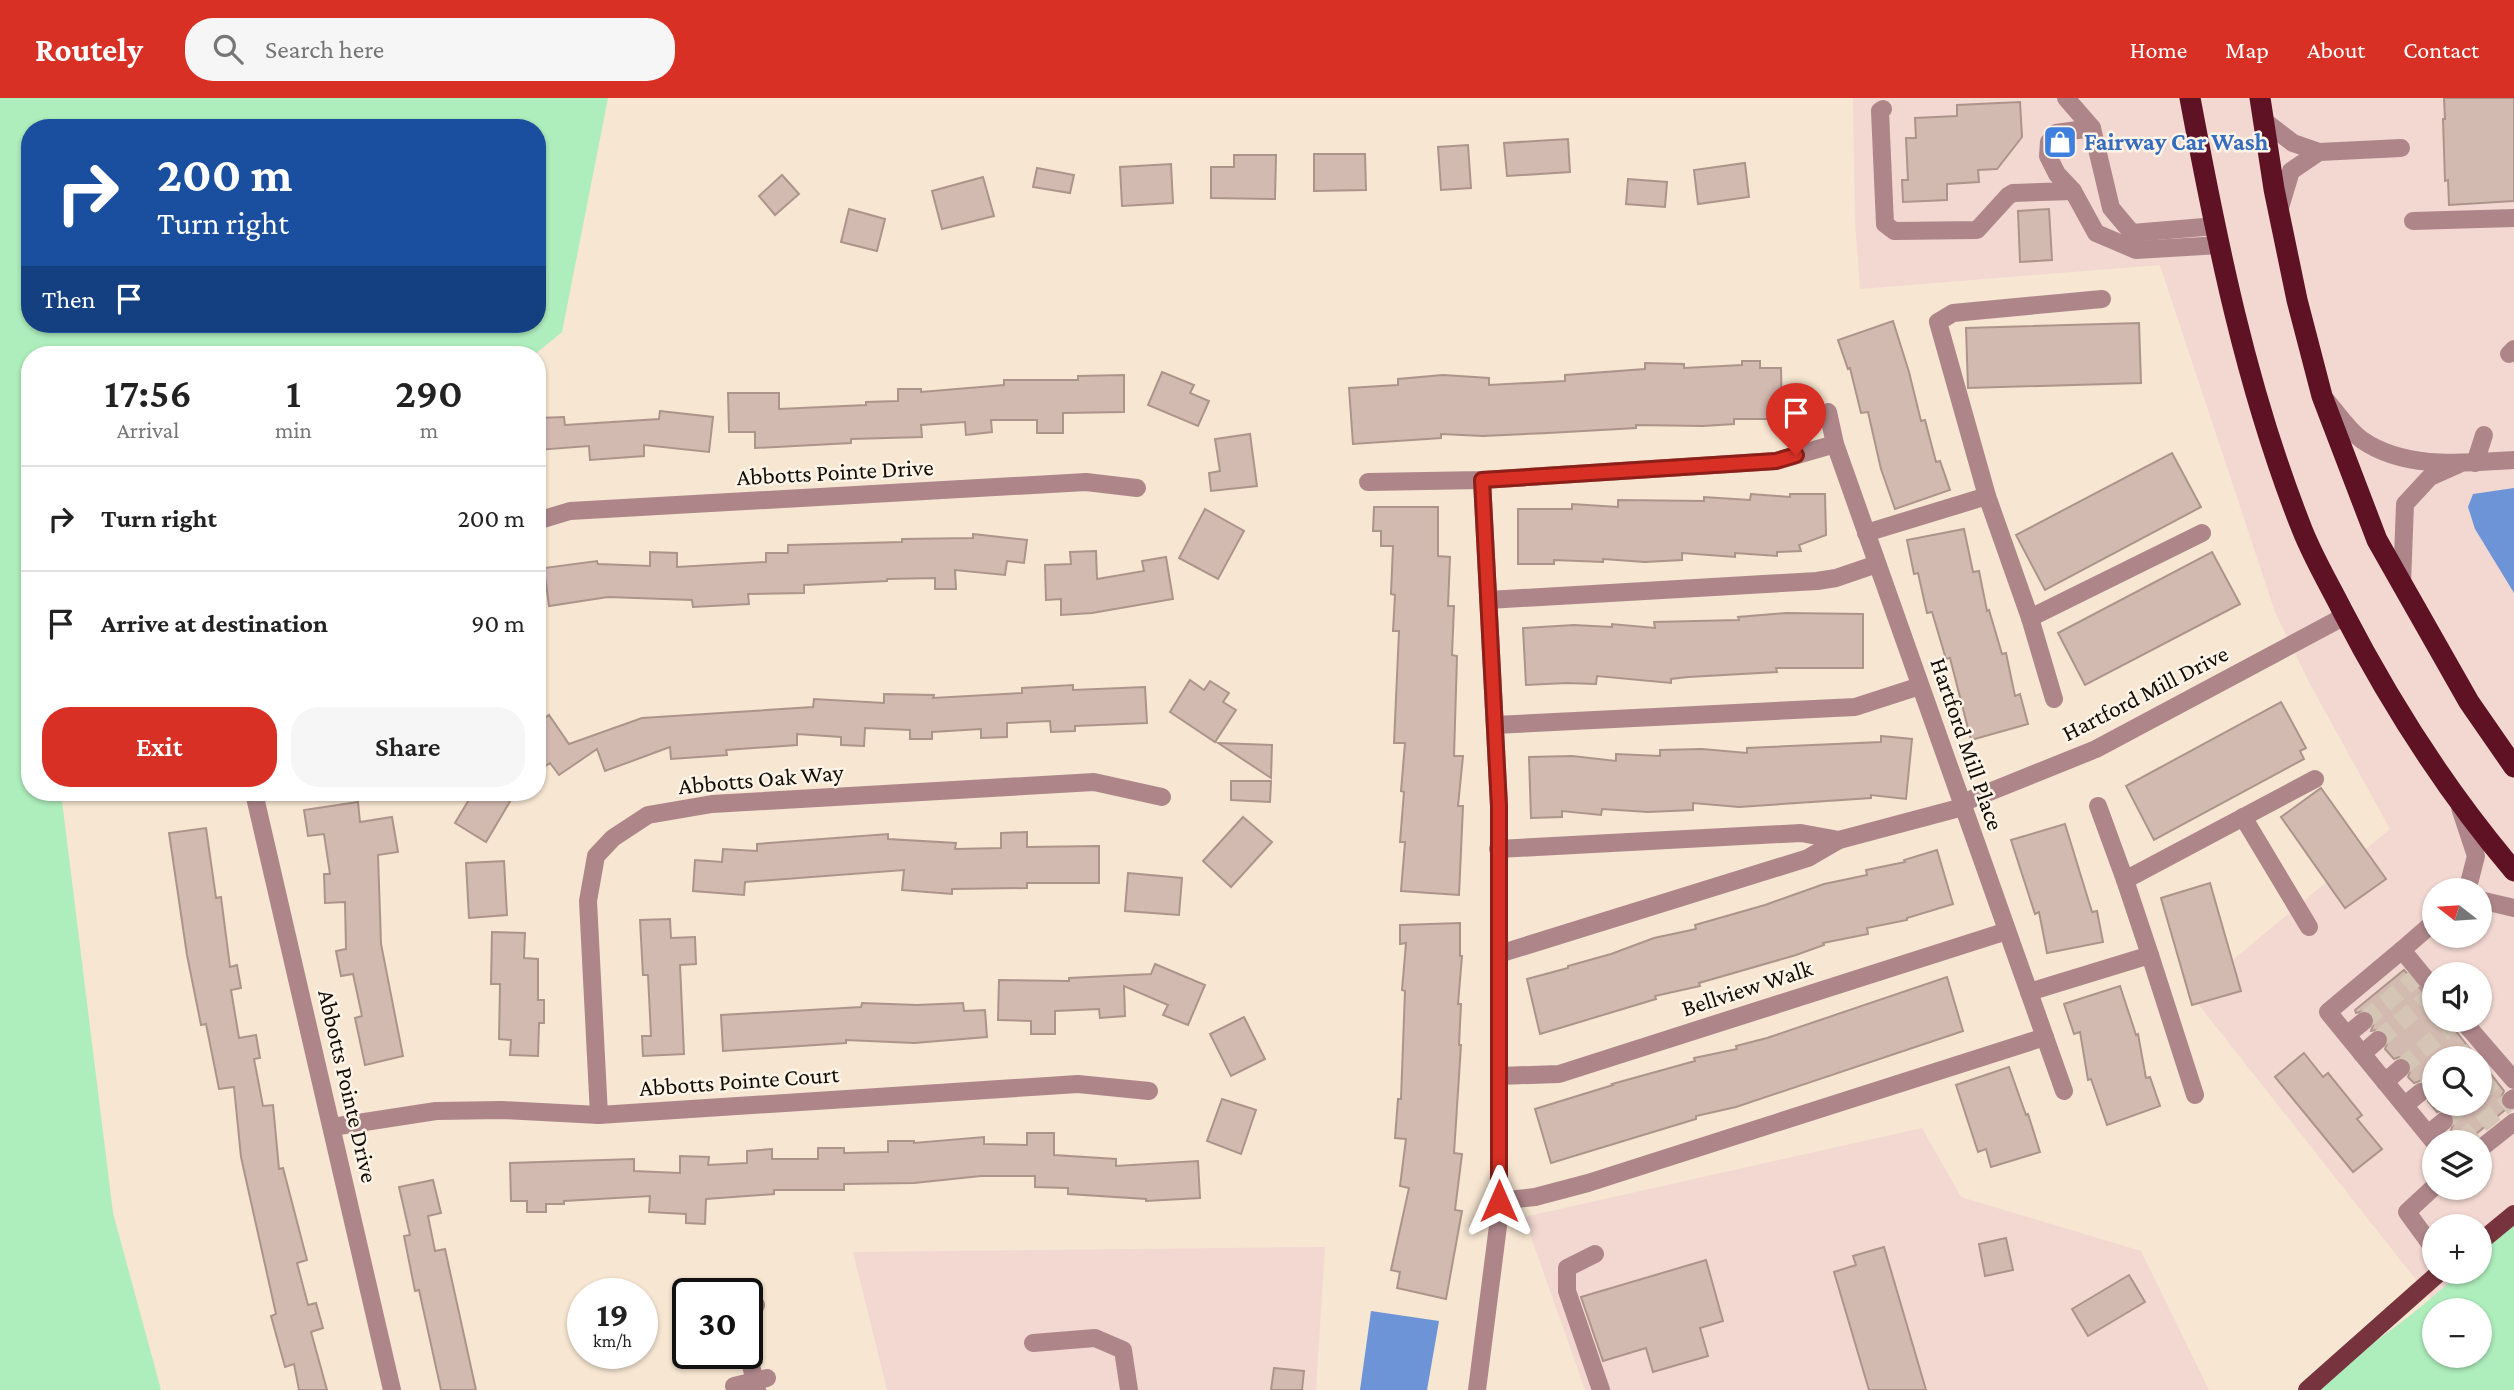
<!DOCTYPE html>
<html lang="en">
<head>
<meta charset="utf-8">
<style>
	:root { --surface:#fff; --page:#f6f6f6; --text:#222; --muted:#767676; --line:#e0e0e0; --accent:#d93025 }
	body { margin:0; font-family:"Crimson Pro",serif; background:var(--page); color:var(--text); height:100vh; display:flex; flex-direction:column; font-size:26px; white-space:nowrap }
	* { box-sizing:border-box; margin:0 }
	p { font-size:23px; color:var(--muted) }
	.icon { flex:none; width:38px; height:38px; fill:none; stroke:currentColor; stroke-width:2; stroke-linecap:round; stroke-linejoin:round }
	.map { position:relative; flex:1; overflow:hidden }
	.side { position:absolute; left:21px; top:248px; width:525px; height:455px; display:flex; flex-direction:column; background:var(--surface); border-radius:28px; box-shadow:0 2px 5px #0004 }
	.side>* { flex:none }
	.banner { position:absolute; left:21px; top:21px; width:525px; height:214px; border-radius:28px; box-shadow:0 2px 5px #0004; background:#1a4fa0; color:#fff; overflow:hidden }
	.needle { width:46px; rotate:287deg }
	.buttons { position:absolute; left:2422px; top:780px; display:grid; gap:14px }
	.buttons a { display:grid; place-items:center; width:70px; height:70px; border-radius:50%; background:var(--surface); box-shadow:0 2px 5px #0004; font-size:35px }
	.speed { position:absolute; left:567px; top:1180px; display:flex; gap:14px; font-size:35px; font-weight:700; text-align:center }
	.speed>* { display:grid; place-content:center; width:91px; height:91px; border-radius:50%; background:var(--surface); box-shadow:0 2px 5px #0004; line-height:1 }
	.speed small { font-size:18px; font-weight:400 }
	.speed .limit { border:4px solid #111; border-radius:10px; background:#fff; color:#111 }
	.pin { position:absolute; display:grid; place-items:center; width:60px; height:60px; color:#fff; margin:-72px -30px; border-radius:50% 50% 50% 0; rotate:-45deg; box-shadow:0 0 7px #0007 }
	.pin .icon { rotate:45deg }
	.me { position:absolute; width:77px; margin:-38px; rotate:0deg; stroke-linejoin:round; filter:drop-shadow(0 0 5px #0008) }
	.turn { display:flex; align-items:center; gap:24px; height:147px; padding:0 21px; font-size:32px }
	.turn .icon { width:91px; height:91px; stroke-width:2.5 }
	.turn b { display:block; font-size:49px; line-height:60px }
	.then { display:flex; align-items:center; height:66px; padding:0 21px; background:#0003; gap:14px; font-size:26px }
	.eta { display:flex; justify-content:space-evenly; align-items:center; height:119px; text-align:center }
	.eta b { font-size:42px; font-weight:600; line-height:49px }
	.action { display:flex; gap:14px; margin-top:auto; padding:14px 21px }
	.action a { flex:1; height:80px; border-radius:28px; background:var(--accent); color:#fff; font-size:28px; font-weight:600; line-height:80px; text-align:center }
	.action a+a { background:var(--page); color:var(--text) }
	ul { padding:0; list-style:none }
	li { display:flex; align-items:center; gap:21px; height:105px; padding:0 21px; border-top:2px solid var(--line) }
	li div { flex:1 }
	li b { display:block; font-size:26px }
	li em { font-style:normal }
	header { display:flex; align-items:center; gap:42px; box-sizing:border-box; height:98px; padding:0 35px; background:var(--accent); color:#fff }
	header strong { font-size:33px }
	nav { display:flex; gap:38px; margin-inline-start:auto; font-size:24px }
	.search { width:490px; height:63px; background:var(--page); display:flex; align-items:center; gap:18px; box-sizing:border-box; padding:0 24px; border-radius:28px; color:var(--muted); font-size:26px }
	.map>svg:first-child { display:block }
</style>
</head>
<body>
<header>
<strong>Routely</strong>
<div class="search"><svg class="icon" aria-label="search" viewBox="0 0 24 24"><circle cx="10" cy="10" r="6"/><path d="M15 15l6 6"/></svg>Search here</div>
<nav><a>Home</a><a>Map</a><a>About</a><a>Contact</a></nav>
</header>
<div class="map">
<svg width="2514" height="1292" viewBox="0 0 2514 1292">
	<rect width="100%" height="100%" fill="#f6e6d2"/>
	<g fill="#f2d8d1" fill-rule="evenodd">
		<path d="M1853,0h661v1124l-34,31v-26h-46v45h26l-28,28 -241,-305 199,-166 -80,-145 -35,-72 -115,-347 -300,24 -5,-68zM2434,793h46v45h-46zM2434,877h46v45h-46zM2434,961h46v45h-46zM2434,1045h46v45h-46z"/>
		<path d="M1922,1030l39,69 180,54 68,139h-624l-61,-173z"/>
		<path d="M1325,1149l-9,143h-429l-34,-138z"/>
	</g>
	<g fill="#aeedbc" fill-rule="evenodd">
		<path d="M0,0h608l-46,234 -28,23h-504v438h31l52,420 48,177h-161zM30,30h507v196h-507z"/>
		<path d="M2514,1124v168h-214c57,-35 112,-71 160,-118h20v-19zM2434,1213h46v45h-46z"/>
	</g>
	<g fill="#6e94d8">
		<path d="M2514,390v105l-39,-64 -7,-22 5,-13z"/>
		<path d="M1371,1213l68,10 -12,69h-67z"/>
	</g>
	<g fill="#d3bab1" stroke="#ad948b" stroke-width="2">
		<path d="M2444,0h70v103l-65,4 -1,-25 -3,1 -2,-62h2z"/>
		<path d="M2020,4l2,35 -25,32 -19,1 1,12 -32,2v16l-44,2 -1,-22h6l-2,-42h10l-1,-20 42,-2v-11z"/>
		<path d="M1568,41l2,33 -63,4 -3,-33z"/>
		<path d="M1468,47l3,43 -30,2 -3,-43z"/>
		<path d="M1314,56h51l1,36 -52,1z"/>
		<path d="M1234,57h42l-1,44 -64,-1v-31h23z"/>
		<path d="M1745,65l4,34 -51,7 -4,-34z"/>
		<path d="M1171,66l2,39 -51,3 -2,-39z"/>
		<path d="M1037,70l37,7 -4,18 -37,-6z"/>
		<path d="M782,77l17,19 -24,21 -16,-19z"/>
		<path d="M983,79l11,39 -52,13 -10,-38z"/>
		<path d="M1628,81l39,3 -2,25 -39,-3z"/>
		<path d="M849,111l36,10 -8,32 -36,-9z"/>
		<path d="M2049,111l3,51 -32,2 -2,-51z"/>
		<path d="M1893,223l16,51 12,49 4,-1 11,42 4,-1 10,29 -55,19 -14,-40 -13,-57 -7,1 -11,-45 -2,1 -10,-29z"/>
		<path d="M2139,225l2,60 -173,5 -2,-60z"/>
		<path d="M1742,263h18v7h21l1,51h-48v5l-31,2 -67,-1v3l-88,5 -65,3 -42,-2v4l-88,6 -4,-56 49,-3v-6l45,-4 46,3v7l76,-4v-6l80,-6v-6l39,1v4l58,-3z"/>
		<path d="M1162,274l32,13 -4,8 19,8 -11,25 -50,-21z"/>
		<path d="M1124,277v37l-61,1v20h-26v-13h-46l1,12 -26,3 -1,-13 -44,3 1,12 -71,2v4l-96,5v-16h-26l-1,-39h51v16l87,-4v-3l32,-1v-12h23v3l83,-7v-5h74v-4z"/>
		<path d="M660,313l53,6 -4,35 -65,-7v11l-54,4 -1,-14 -52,4v-32l27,-1 1,8 94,-6z"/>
		<path d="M1250,336l7,52 -46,5 -2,-18 11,-2 -5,-32z"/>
		<path d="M2172,355l29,54 -156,83 -29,-55z"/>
		<path d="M1751,396l39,3v-3h35l1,41 -27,10 2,6 -24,1v4l-42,-3v4l-53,-4v7l-37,2 -42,-3v3l-49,-2v4h-36v-55h54v-5l46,3v-7l86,1v-4l46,3z"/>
		<path d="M1374,409h64v49l12,1 -2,49h6l-2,49 5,1 -3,100h9l-5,50h5l-4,89 -58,-4 4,-49h-5l4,-50 -3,-1 4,-48h-11l5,-112h-6l2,-36 -4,-1 2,-48h-12v-15h-8z"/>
		<path d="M1205,411l39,22 -26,48 -39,-21z"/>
		<path d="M1964,431l9,43 6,-1 8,40 2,-1 13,44 4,-1 9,43 5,-2 8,30 -57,16 -21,-82 -4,1 -14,-47 -5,1 -9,-40 -4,1 -7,-34z"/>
		<path d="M973,436l54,6 -3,23 -17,-2 -2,14 -50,-5 1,19h-21v-11l-48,1v2l-83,4v8l-56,1 1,10 -56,3 -1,-7 -84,-3 -59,9 -5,-38 53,-7 1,3 52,2v-14l27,1v14l89,-5v-9h22v-8l114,-3v-3l71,-1z"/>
		<path d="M1096,453l1,28 47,-8 -2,-10 24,-4 7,42 -81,14 -31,2v-16l-15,1 -1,-35 26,-1 -1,-12z"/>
		<path d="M2212,454l28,52 -155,81 -27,-52z"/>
		<path d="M1786,515l77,1v54h-87l1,4 -89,5 -17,2v4l-74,-7 -1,8 -29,-1 -41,2 -3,-57 51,-3 38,2v-3l43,4 -1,-6 85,-2 -1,-3z"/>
		<path d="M1190,582l14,10 6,-9 19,12 -6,9 13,8 -21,32 -45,-30z"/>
		<path d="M1073,587v5l72,-3 2,36 -72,3v5l-24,1 -1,-11 -43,2v14l-26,1v-9l-49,3v7h-22v-9l-45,-2 -1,18 -23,-1v-8l-44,-3v11l-71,5 1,5 -56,4 -1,-12 -65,24 -8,-22 -38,26 -9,-12 -13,9v-49l12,-8 20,29 73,-26 171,-11 1,-8 70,4v-9l50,1 -1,3 89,-5v-5z"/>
		<path d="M2281,604l25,46 -6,3 4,8 -150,81 -28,-54z"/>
		<path d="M1881,638l31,3 -6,60 -35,-4v3l-132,9 -46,-4v7l-45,2 -46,-3 -1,6 -39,-4v6l-31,1 -2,-61 43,-1 44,5v-7l44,2v-6l42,-1 45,4v-5l134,-6z"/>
		<path d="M1218,645l54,2 -1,33z"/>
		<path d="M1231,683h40l-1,21 -39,-2z"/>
		<path d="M2321,690l65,91 -41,29 -64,-91z"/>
		<path d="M473,695h42l-29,49 -31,-19z"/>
		<path d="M358,704l2,20 32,-5 6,35 -20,3 3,89 22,112 -38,9 -10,-47 7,-2 -9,-42 -12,2 -5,-25 10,-2 -1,-47 -20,1 -1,-29h6l-6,-40 -16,2 -4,-26z"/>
		<path d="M1243,719l29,25 -41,45 -28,-26z"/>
		<path d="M2065,726l27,88 5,-1 6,31 -56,11 -8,-41 -4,2 -24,-74z"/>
		<path d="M206,730l10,70 5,-1 9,70 7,-2 4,23 -10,2 8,48 17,-3 4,23 -6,1 9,47 10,-1 6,64 4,-1 24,92 -10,3 11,42 8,-2 7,25 -12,4 16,58h-28l-5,-26 -9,3 -14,-51 5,-2 -35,-157 -7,-70 -15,2 -13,-65 -5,1 -14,-70 -18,-122z"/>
		<path d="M1027,734v15l72,-1v37h-72v5l-75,1v5l-50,-4 2,-20 -159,12 -1,13 -51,-4 2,-31 27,2 1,-13 34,2v-7l131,-10v5l68,4 -1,6 46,-1v-15z"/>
		<path d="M1937,752l16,54 -46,14v2l-40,8 1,6 -45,9 1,2 -28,10 -97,28 1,3 -45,10 1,3 -116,35 -13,-55 41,-11v-2l43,-12 43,-16 42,-9 -1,-4 70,-20 59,-21 43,-9 -1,-5 39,-8 -1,-2z"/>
		<path d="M504,763l3,54 -38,3 -3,-55z"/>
		<path d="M1128,775l54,5 -3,37 -54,-4z"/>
		<path d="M2210,785l31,108 -49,14 -31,-107z"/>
		<path d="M670,821l1,19 24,-1 1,27 -16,1 4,89 -41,2 -1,-20h9l-3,-61h-5l-3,-55z"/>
		<path d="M1460,825v33h2l-4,48h3l-2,41h2l-7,108 8,1 -7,56 7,1 -16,88 -49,-11 3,-16 -9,-2 18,-82 -9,-2 6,-47 -11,-1 3,-39h3l4,-108 -3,-1 4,-47 -6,1v-19z"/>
		<path d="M492,834l33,1 -1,25 14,1v41h6v23h-5l-1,33 -28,-1 1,-15 -12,-1 1,-55h-9z"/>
		<path d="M1155,866l50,21 -17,40 -25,-10 5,-10 -44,-19 1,30 -25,2 -1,-9 -44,2v23h-24v-13l-33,-1 1,-40 70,1v-3l82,-4z"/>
		<path d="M2404,872l30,34v16h13l31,39h-44v45h46v-44l24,31 -4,9 5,10 -34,28 -7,-8 -11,2 -2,-2 4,-10 -3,-7 -9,-3 -6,2 -9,-11 4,-10 -3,-7 -9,-3 -6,2 -6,-6 4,-11 -3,-6 -10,-3 -5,2 -9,-10 4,-11 -3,-6 -5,-3 -10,2 4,-11 -3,-7 -5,-3 -11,3 -1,-3z"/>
		<path d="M1947,879l16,54 -227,76 -40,9v3l-145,44 -16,-54 78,-24 -1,-1 83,-23 -1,-3 43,-9 -1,-3 31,-8z"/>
		<path d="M2120,888l16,49 2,-1 8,44 4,-1 10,29 -53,19 -16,-46 -3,1 -8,-48 -6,2 -10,-30z"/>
		<path d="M862,905l55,2 46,-2 1,8 21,-1 2,27 -73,6 -68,-3v3l-123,8 -2,-36 140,-8z"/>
		<path d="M1244,919l21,42 -34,17 -21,-42z"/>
		<path d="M2304,955l19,24 5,-4 34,42 -5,4 25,30 -29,23 -78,-95z"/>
		<path d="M2009,969l17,48 2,-1 12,38 -49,15 -5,-18 -8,3 -22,-67z"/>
		<path d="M1222,1001l34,11 -15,44 -34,-13z"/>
		<path d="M1027,1035h27v22l62,4v7l82,-5 2,37 -54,3v-2l-78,-5v-6l-33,-1v-11h-54l-67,7 -70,1v6h-70v4l-68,5 -1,25 -19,-1v-9l-37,-2 1,-16 -86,5v3h-18v8h-19v-11h-16l-1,-38 124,-4v12l46,2v-17l29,1 -1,8 39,-2v-12l25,-2v10h46v-11h26v5l44,-1v-11h26v2l70,-6v7l43,1z"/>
		<path d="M433,1082l8,33 -13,3 7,35 10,-2 31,141h-35l-22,-100 -4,1 -11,-55 6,-1 -11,-48z"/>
		<path d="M2006,1140l7,32 -28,6 -6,-32z"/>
		<path d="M1884,1149l42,143h-57l-35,-118 22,-7 -3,-9z"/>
		<path d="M1706,1162l17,61 -23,7 8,28 -55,16 -7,-24 -43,13 -22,-64z"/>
		<path d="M2129,1177l16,27 -57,34 -16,-27z"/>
		<path d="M1274,1270l30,3 -2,19h-31z"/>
	</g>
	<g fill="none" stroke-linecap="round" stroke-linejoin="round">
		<g stroke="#d4c5b4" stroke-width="18" stroke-dasharray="18 9" stroke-linecap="butt">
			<path d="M2364,923l50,-42"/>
			<path d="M2378,942l51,-42"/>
			<path d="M2462,961l10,-8"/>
			<path d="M2401,970l50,-43"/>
			<path d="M2421,994l13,-11"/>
			<path d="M2480,994l15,-12"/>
			<path d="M2444,1023l21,-17"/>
			<path d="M2460,1043l51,-41"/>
		</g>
		<g stroke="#ae868a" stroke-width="18">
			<path d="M2066,0l26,30 19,80 21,25 84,-7"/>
			<path d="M1883,11l-3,2 5,113 9,7 83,-1 31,-34 5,-3 60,-2"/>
			<path d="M2263,22l30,23 26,9 82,-4"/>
			<path d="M2092,30l-36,5 -7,9 -1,14 9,18 16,17 23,42 40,17 84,-5"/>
			<path d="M2279,113l12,-40 28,-19"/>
			<path d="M2413,123l101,-3"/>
			<path d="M2509,256l5,-5"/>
			<path d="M2326,302c11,13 23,31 36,40 43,30 103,23 152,20"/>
			<path d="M1828,314l7,32 229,647"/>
			<path d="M2475,365l9,-28"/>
			<path d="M1368,384l114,-2 294,-19 59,-17"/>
			<path d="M1987,398l-49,-174 15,-9 149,-14"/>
			<path d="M537,423l33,-10 516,-29 51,6"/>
			<path d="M1866,435l121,-37 43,122 24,81"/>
			<path d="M2402,486l3,-80 25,-27 29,-13"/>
			<path d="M1488,502l329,-19 19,-3 41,-14"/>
			<path d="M2030,520l172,-85"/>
			<path d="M1495,627l360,-18 65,-21"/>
			<path d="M254,695l138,597"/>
			<path d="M1962,705l134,-54 249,-133"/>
			<path d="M2098,708l27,74"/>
			<path d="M2460,710l16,48 -9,35"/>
			<path d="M2243,719l66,110"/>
			<path d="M1498,751l303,-16 38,7"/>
			<path d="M2480,802l34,8"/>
			<path d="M2402,852l32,-28"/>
			<path d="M1499,856l309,-96 31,-18 124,-33"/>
			<path d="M2150,857l45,140"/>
			<path d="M2434,891l-32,-39 -74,62 107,131"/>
			<path d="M2029,894l121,-37 -25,-75 190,-101"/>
			<path d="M2462,922l52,60"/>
			<path d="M2347,937l17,-14"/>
			<path d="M2362,956l16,-14"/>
			<path d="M1499,978l60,-2 448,-143"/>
			<path d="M2385,984l16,-14"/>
			<path d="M2511,1002l3,-2"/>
			<path d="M2405,1007l16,-13"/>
			<path d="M599,1017l-11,-214 8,-45 17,-18 35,-23 64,-11 382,-22 68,15"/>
			<path d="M332,1029l104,-16 66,-1 97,5 479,-31 71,7"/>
			<path d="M2428,1036l16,-13"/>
			<path d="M2458,1045l2,-2"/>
			<path d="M2480,1051l34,-27"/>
			<path d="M2434,1089l-27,25 27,37"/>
			<path d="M1499,1103l36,-4 53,-14 457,-146"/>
			<path d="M1595,1156l-28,14v23l34,99"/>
			<path d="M747,1210l9,-3"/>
			<path d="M1033,1245l62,-5 28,12 6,40"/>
			<path d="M747,1251l10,41"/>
			<path d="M734,1288l33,-8"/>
			<path d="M1477,1292l22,-172v-412l-17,-326"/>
		</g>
		<g stroke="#77343e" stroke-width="18">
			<path d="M2480,1144l34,-28"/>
			<path d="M2307,1292l133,-118"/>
		</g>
		<g stroke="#601225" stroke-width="21">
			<path d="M2190,0c27,144 56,289 110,426 11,30 28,58 42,86 48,93 104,181 172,261"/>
			<path d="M2260,0l14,91 23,111 25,96 55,144 92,162 45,65"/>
		</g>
	</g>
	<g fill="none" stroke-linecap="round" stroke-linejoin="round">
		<g stroke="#8d1f18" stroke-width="18">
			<path id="route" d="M1499,1103v-395l-17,-326 294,-19 20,-6"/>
		</g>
		<use href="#route" stroke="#d93025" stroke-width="12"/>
	</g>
	<defs>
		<g id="shop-square" transform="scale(1.75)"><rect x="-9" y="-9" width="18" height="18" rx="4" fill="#3f7fe0" stroke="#fef4e8"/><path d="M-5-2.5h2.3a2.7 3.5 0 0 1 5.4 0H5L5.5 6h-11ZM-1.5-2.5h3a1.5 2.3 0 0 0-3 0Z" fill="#fff"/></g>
	</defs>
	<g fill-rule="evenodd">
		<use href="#shop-square" x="2060" y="44"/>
	</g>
	<g text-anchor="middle" stroke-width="5" stroke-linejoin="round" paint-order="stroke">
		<g font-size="24" font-weight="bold" fill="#366cbe" stroke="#fef4e8" text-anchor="start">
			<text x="2084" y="52">Fairway Car Wash</text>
		</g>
		<g font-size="24" fill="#120d07" stroke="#fef4e8">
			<text transform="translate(835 374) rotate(-3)" y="8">Abbotts Pointe Drive</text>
			<text transform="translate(2145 595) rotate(-27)" y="8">Hartford Mill Drive</text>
			<text transform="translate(1967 646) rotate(71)" y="8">Hartford Mill Place</text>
			<text transform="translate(761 681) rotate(-5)" y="8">Abbotts Oak Way</text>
			<text transform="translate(1747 890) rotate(-18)" y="8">Bellview Walk</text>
			<text transform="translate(739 983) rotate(-4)" y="8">Abbotts Pointe Court</text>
			<text transform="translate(348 988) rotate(77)" y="8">Abbotts Pointe Drive</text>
		</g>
	</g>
</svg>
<div class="buttons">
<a><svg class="needle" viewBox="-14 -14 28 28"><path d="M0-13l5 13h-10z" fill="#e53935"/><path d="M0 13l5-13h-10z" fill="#767676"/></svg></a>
<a><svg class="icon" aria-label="sound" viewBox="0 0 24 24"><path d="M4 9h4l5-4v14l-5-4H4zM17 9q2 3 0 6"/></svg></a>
<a><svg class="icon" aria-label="search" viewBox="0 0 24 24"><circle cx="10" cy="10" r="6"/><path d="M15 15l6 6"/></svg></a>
<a><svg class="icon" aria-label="layers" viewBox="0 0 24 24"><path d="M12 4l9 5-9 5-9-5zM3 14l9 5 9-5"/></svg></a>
<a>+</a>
<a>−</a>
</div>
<div class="speed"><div>19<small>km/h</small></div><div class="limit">30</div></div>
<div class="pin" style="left:1796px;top:357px;background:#d93025"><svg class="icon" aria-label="arrive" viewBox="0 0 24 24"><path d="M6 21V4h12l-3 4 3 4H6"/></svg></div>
<svg class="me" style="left:1499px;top:1103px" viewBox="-20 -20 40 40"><path d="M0-17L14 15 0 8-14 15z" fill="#d93025" stroke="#fff" stroke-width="4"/></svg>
<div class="banner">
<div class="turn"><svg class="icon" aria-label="right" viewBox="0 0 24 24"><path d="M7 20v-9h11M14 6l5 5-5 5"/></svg><div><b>200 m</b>Turn right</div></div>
<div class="then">Then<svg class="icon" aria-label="arrive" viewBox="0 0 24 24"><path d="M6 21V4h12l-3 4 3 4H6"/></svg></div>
</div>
<section class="side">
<div class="eta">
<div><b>17:56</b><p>Arrival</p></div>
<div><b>1</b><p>min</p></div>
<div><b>290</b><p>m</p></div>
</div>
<ul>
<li><svg class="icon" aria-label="right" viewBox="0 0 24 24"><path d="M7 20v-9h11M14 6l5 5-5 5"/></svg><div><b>Turn right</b></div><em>200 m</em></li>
<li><svg class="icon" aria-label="arrive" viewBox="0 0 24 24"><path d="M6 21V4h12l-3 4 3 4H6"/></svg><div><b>Arrive at destination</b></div><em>90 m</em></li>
</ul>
<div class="action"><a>Exit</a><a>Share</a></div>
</section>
</div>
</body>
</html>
